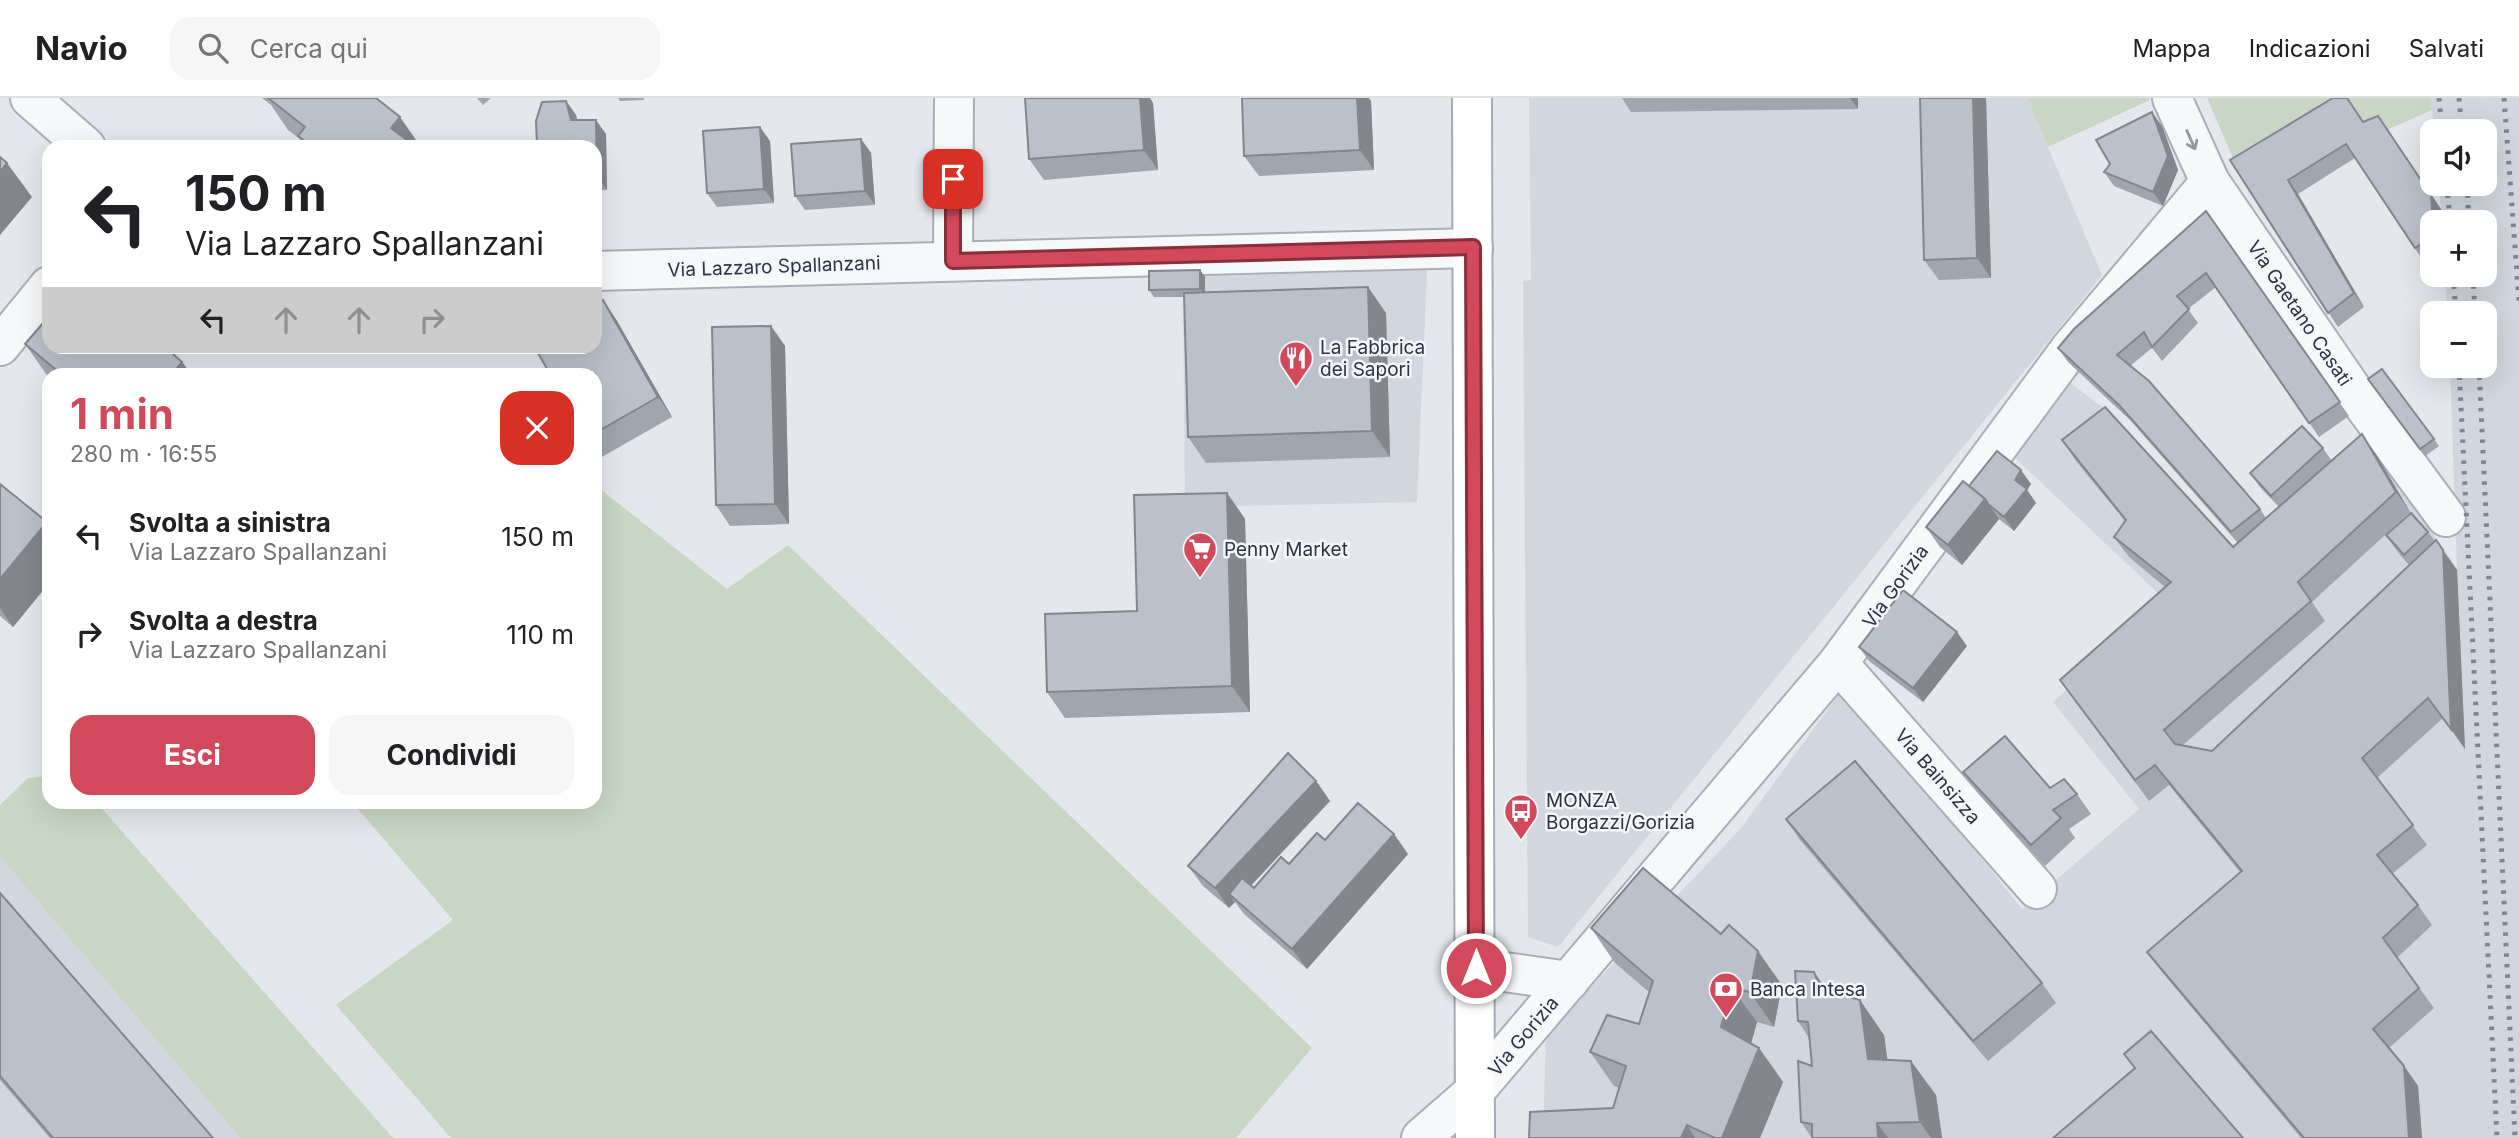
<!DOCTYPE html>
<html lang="it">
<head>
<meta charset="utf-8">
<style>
	:root { --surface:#fff; --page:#f6f6f6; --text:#202124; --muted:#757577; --line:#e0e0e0; --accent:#d1495b }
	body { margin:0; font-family:Inter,sans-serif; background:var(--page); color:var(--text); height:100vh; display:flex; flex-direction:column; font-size:26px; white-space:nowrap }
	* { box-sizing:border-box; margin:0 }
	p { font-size:23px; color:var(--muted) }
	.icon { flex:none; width:38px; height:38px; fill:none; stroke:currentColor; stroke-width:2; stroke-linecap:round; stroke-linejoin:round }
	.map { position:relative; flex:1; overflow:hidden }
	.drawer { position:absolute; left:42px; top:270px; width:560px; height:441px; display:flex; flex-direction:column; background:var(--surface); border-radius:21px; box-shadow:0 7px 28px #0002 }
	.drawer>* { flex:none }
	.top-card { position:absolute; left:42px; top:42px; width:560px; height:214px; border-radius:21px; box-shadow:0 7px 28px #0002; background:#fff; color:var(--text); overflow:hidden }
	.buttons { position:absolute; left:2420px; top:21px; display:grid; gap:14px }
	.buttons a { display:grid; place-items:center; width:77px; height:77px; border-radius:14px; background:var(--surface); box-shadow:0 7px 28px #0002; font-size:35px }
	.pin { position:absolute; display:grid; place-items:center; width:60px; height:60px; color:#fff; margin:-30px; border-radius:14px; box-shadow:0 4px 10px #0006 }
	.me { position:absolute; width:77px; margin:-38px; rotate:0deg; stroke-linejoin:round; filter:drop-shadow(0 0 5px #0008) }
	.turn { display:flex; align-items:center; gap:24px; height:147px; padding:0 28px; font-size:32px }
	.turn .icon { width:91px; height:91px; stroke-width:2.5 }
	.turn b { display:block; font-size:49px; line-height:60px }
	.lanes { display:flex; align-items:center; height:66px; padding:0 28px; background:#0003; justify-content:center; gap:35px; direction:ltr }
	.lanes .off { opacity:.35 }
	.round { display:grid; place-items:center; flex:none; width:74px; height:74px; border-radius:21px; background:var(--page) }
	.summary { display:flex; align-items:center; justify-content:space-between; height:119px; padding:0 28px }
	h1 { font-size:42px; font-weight:700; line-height:52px; color:var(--accent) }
	.action { display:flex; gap:14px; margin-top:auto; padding:14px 28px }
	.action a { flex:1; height:80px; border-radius:21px; background:var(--accent); color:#fff; font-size:28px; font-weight:700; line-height:80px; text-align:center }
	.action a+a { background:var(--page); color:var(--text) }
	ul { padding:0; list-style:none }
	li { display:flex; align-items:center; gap:21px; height:98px; padding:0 28px }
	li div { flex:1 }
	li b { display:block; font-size:26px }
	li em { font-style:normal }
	header { display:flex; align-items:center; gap:42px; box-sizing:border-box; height:98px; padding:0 35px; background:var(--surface); border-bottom:2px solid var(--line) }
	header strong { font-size:33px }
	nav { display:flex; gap:38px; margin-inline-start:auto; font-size:24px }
	.search { width:490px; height:63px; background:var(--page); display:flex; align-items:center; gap:18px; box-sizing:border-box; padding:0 24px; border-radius:21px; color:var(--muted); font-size:26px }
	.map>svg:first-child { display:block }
</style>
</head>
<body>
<header>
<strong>Navio</strong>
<div class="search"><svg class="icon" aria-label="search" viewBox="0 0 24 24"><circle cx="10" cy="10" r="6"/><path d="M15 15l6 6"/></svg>Cerca qui</div>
<nav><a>Mappa</a><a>Indicazioni</a><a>Salvati</a></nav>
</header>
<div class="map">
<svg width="2519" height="1040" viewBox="0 0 2519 1040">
	<rect width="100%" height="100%" fill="#e4e7ec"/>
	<g fill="#d2d6de">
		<path d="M1529,0h498l75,177 -544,672 -30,-10 -5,-656 8,-1z"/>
		<path d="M2431,0h88v1040h-976l3,-103 196,-208 102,-140 178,222 117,-100 -86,-107 112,-102 -155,-147 59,-71 44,33 129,140 127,-116 88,130 -7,-203h35v-53h-38l-2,-38h40v-53h-43l-3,-38h46v-53h-51z"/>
		<path d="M1427,172l-10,232 -232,5 -2,-210h-29v-19z"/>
		<path d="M0,759l240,281h-240z"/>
	</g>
	<g fill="#c9d6c5">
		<path d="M2027,0h122l1,2 -102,47z"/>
		<path d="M2207,0h224l1,12 -59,26 -20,-30 -113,68z"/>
		<path d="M595,387l132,104 61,-44 524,503 -76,90h-785l-115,-133 117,-85 -101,-118h243z"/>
		<path d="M49,678v26h47l297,336h-153l-240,-281v-52l28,-27z"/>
	</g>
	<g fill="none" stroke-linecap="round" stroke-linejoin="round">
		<g stroke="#a9aeb7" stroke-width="42">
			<g id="minor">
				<path d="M30,0l56,49"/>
				<path d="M2172,0l38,84 146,213 90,122"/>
				<path d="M953,163l1,-163"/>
				<path d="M595,173l878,-23"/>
				<path d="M0,248l49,-60"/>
				<path d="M1838,565l199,226"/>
				<path d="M1476,870l93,13"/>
				<path d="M1421,1040l55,-48 362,-427 232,-314 140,-167"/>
			</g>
		</g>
		<g stroke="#a3abb8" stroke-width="42">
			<path id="major" d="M1472,0l3,1040"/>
		</g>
		<use href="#minor" stroke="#f7f8fa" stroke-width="38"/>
		<use href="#major" stroke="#fff" stroke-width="38"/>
		<g stroke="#7d8696" stroke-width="5" stroke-dasharray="3.5 7" stroke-linecap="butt">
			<path d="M2439,0l3,33"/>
			<path d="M2459,0l3,33"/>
			<path d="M2504,0l15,203"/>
			<path d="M2447,86l3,38"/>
			<path d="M2467,86l2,38"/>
			<path d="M2453,177l3,38"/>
			<path d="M2473,177l2,38"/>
			<path d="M2459,268l38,772"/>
			<path d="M2479,268l36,772"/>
		</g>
	</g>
	<g fill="#a1a5ae">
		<path d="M262,0h114l45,49h-115l-6,-8 -12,-9 -17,-25z"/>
		<path d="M477,0h14l-8,7z"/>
		<path d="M618,0h26v2l-24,1z"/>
		<path d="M1025,0h125l3,5 5,67 -114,10 -15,-21z"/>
		<path d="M1622,0h236v11l-227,3z"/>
		<path d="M1920,0h66l5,180 -52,2 -15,-20z"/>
		<path d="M566,3l10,14 1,5 29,14 1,56 -12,1v-44h-58z"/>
		<path d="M1371,3l3,69 -115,6 -15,-20z"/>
		<path d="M2364,24l77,87 1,13h-10v35l-8,5 -69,-104 -57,36 66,113 -26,20 -108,-167z"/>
		<path d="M2162,28l16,44 -15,36 -49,-20 -10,-14z"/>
		<path d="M861,41l10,14 4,52 -70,5 -10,-14z"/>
		<path d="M770,43l4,62 -57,4 -10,-14z"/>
		<path d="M2206,113l143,205 -30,21 -103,-150 -28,22 10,14 -36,38 -10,-13 -22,18 130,143 6,9 13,-11 -19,-20 -10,-14 73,-25 8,12 45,-6 34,58 -98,90 13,19 -142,124 29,6 197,-186 -9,-10 -14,-20 42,-3 29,38 8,179 -22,-31 -66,60 50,67 -35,29 26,31 14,20 -35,33 37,50 -45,40 15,18 14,20 4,52h-121l-139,-166 -15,-20 93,-80 -71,-87 -20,16 -89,-121 105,-93 -36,-30 -15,-20 11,-16 -49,-60 -14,-21 171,107 5,-4 -108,-123 -62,-58 -10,-14z"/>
		<path d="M1200,172l5,7v15l181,21 4,144 -184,6 -18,-26 -4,-140h-30l-5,-7z"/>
		<path d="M603,202l14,21 55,96 -72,41 -5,-8v-76z"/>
		<path d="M771,228l14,20 4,178 -59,2 -14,-21z"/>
		<path d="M25,246l157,18 9,12h-142v4z"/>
		<path d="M2382,271l57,77 -14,10 -57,-77z"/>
		<path d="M0,386l47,38 2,4v57l-36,44 -13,-11z"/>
		<path d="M2031,386l-4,6 9,13 -22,28 -15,-12 -37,46 -22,-18 -14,-20 43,-41z"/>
		<path d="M1227,395l18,26 5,193 -185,6 -18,-26 90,-81z"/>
		<path d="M1967,548l-44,56 -54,-41 -10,-14z"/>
		<path d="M1963,674l114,22 14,20 -22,15 6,9 -30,28 -68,-74z"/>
		<path d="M1316,683l14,20 -79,85 3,2 71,-48 83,14 -101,115 -63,-55 -9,-12 -6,6 -26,-22 -15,-20z"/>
		<path d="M1519,705l5,7v13h-6l-5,-7z"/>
		<path d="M1786,721l256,164 14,20 -68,58 -188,-221z"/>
		<path d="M0,795l213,245h-163l-50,-58z"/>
		<path d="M1591,830l191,57 -8,42 -17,-5 -6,21 8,5 24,34 -23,56h-231l84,-30 6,-20 -5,-2 -24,-34 49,-28 10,-32 -34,-29z"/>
		<path d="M1814,874l14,20 56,43 3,25 49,35 6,43h-130l-11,-16 11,-56 -3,-28 -11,-17z"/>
	</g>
	<g fill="#83868d">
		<path d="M1140,0h10l3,5 5,67 -14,-20z"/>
		<path d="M1357,0h12l2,3 3,69 -14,-20z"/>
		<path d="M1850,0h8v11z"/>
		<path d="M1973,0h13l5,180 -14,-20z"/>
		<path d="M566,3l10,14 5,19 -10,-14z"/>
		<path d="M2152,14l10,14 16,44 -15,36 -10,-14z"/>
		<path d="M400,19l21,30h-17l-13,-19z"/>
		<path d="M596,22l10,14 1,56 -10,-14z"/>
		<path d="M760,29l10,14 4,62 -10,-14z"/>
		<path d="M2388,32l53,79 1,13h-9z"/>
		<path d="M861,41l10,14 4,52 -10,-14z"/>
		<path d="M7,65l25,34 -32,38v-63z"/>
		<path d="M2288,82l10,14 66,113 -10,-14z"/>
		<path d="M1200,172l5,7v19l-5,-7z"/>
		<path d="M1368,189l18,26 4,144 -18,-26z"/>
		<path d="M603,202l14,21 55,96 -14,-20z"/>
		<path d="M771,228l14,20 4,178 -14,-20z"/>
		<path d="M182,264l9,12h-19z"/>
		<path d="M2362,336l14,20 34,58 -14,-20z"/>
		<path d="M2021,372l10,14 -4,6 9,13 -22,28 -10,-14 11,-37z"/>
		<path d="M1227,395l18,26 5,193 -18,-26z"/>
		<path d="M1985,401l14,20 -37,46 -14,-20z"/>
		<path d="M47,424l2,4v57l-36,44 -13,-19v-29z"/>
		<path d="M2436,442l21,30 8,179 -14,-20z"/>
		<path d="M1957,534l10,14 -44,56 -10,-14z"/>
		<path d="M1316,683l14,20 -93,99 -8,-6 6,8 -6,6 -14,-20z"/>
		<path d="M1519,705l5,7v13l-5,-7z"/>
		<path d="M1394,736l14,20 -101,115 -15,-20z"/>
		<path d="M1758,853l24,34 -8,42 -24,-35z"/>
		<path d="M1814,874l24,34 -17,-16z"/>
		<path d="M1732,890l25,34 -11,40 -25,-35z"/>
		<path d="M1860,902l24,35 8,59 -24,-35z"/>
		<path d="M1759,950l24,34 -23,56h-38z"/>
		<path d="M1911,963l25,34 6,43h-11l-11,-16z"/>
		<path d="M2404,968l14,20 4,52h-13z"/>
		<path d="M1877,1025l11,15h-10z"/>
		<path d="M1687,1027l8,13h-14z"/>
	</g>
	<g fill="#bbc0ca" stroke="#83868d" stroke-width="2">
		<path d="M268,0h108l24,19 -9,11 25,19h-104l-14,-11 7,-9z"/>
		<path d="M1025,0h115l4,52 -115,9z"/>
		<path d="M1242,0h115l3,52 -116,6z"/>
		<path d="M1920,0h53l4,160 -53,2z"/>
		<path d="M2333,0h14l16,24 15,-6 53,79 2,27 -1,15 -17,11 -69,-104 -58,36 66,113 -26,20 -98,-153z"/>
		<path d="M566,3l5,19h25l1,56h-2v-29h-58l-1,-26 6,-19z"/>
		<path d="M2152,14l16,44 -15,36 -49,-20 6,-8 -14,-24z"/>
		<path d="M760,29l4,62 -57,4 -4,-62z"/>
		<path d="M861,41l4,52 -70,5 -4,-52z"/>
		<path d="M0,59l7,6 -7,9z"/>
		<path d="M2206,113l134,191 -31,21 -103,-150 -29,23 12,13 -37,38 -8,-15 -27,23 32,26 111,128 -29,23 -111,-126 -62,-58 16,-19z"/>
		<path d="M1200,172v19l-51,1v-19z"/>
		<path d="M1368,189l4,144 -184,6 -4,-144z"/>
		<path d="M603,202l55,97 -63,36v-59h-45l-16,-28h61v-41z"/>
		<path d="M49,218v30h115l18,16 -10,12h-111l-36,-30z"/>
		<path d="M771,228l4,178 -59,1 -4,-178z"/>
		<path d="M2382,271l52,70 -14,10 -52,-70z"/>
		<path d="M2105,309l128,140 129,-113 34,58 -98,90 13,19 -147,129 11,14 37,7 224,-211 7,10 8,179 -23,-31 -66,60 51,67 -36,30 41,50 -35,33 36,50 -46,41 31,37 5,72h-105l-157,-186 95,-81 -87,-106 -20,15 -75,-100 111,-98 -57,-45 12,-17 -64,-80z"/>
		<path d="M2302,328l21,22 -52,48 -21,-23z"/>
		<path d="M1997,353l24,19 -6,10 12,9 -23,28 -15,-12 -4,-6 -16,-13z"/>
		<path d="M1963,383l22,18 -37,46 -22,-18z"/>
		<path d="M0,386l47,38 -47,57z"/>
		<path d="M1227,395l5,193 -185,6 -2,-78 92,-3 -3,-116z"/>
		<path d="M2411,415l17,19 -24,23 -18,-20z"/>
		<path d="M1903,492l54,42 -44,56 -54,-41z"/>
		<path d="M2005,638l45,52 14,-9 13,15 -24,16 8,8 -30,27 -68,-73z"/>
		<path d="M1288,655l28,28 -101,107 -27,-22z"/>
		<path d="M1855,663l187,222 -69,58 -187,-222z"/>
		<path d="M1513,704l6,1v13h-6z"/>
		<path d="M1358,705l36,31 -102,115 -63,-55 13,-16 12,10 27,-31 8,7 28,-31 8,7z"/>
		<path d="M1643,770l78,66 8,-9 29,26 -8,41 -18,-4 -11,39 38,21 -37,90h-7l-28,-13 -6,13h-152l1,-26 83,-4 13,-42 -36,-14 17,-37 32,9 14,-43 -62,-53z"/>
		<path d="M0,795l213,245h-160l-53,-62z"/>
		<path d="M1795,873l19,1 7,18 39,10 8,59 43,2 9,61 -43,1 1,15h-66v-14l-11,-2 -3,-61 14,5 -4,-44 -10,-1z"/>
		<path d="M2151,933l92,107h-190l82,-70 -11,-14z"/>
	</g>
	<defs><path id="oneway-shaft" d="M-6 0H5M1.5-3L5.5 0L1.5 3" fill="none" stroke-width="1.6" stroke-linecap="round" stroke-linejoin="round" transform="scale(1.75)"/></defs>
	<use stroke="#9196a0" href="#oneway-shaft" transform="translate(2191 42) rotate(66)"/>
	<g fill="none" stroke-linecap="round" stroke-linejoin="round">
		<g stroke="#882f3b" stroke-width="18">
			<path id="route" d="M953,81v82l520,-14 3,721"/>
		</g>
		<use href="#route" stroke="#d1495b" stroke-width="12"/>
	</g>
	<defs>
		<g id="restaurant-pin" transform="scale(1.75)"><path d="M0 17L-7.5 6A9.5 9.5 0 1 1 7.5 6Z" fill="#d1495b" stroke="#f4f6f9"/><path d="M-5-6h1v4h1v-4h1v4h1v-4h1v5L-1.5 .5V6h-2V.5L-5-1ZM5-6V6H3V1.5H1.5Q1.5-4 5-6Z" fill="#fff"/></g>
		<g id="supermarket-pin" transform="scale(1.75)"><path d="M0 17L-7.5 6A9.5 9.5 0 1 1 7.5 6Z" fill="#d1495b" stroke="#f4f6f9"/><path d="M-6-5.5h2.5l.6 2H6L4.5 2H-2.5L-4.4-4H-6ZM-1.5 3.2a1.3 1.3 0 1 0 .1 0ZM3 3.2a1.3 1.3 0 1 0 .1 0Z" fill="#fff"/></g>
		<g id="bus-pin" transform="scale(1.75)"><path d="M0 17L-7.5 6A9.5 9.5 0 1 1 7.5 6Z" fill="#d1495b" stroke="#f4f6f9"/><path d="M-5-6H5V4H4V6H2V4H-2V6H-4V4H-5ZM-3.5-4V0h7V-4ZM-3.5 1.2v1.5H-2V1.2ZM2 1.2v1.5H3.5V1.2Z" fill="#fff"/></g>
		<g id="bank-pin" transform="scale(1.75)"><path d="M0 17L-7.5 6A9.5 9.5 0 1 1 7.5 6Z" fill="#d1495b" stroke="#f4f6f9"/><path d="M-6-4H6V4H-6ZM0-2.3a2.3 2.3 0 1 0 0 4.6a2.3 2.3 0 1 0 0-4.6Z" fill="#fff"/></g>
	</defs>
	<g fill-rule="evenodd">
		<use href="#restaurant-pin" x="1296" y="260"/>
		<use href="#supermarket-pin" x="1200" y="451"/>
		<use href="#bus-pin" x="1521" y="713"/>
		<use href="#bank-pin" x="1726" y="891"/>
	</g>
	<g text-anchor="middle" stroke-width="5" stroke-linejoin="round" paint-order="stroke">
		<g font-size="19" fill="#2b3445" stroke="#f4f6f9">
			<text transform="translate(774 168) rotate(-2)" y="7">Via Lazzaro Spallanzani</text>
			<text transform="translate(2300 215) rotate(56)" y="7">Via Gaetano Casati</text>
			<text transform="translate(1895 488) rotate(-54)" y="7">Via Gorizia</text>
			<text transform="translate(1938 678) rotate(49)" y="7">Via Bainsizza</text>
			<text transform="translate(1523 938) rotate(-50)" y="7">Via Gorizia</text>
		</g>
		<g font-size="19" fill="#2b3445" stroke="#f4f6f9" text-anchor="start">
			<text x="1320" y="256">La Fabbrica<tspan x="1320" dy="22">dei Sapori</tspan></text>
			<text x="1224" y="458">Penny Market</text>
			<text x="1546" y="709">MONZA<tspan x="1546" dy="22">Borgazzi/Gorizia</tspan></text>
			<text x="1750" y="898">Banca Intesa</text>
		</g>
	</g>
</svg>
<div class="buttons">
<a><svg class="icon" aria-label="sound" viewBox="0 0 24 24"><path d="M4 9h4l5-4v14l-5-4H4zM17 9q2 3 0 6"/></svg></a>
<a>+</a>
<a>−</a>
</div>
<div class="pin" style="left:953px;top:81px;background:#d93025"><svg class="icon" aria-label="arrive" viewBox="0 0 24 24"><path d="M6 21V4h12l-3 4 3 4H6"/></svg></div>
<svg class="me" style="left:1476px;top:870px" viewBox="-20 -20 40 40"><circle r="17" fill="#d1495b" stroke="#fff" stroke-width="3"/><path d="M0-11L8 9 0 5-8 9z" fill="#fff"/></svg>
<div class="top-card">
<div class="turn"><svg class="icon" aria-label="left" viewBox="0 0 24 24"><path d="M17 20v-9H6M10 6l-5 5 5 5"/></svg><div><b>150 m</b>Via Lazzaro Spallanzani</div></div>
<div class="lanes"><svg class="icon" aria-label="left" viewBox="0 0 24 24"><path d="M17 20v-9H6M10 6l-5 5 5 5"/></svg><svg class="icon off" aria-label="ahead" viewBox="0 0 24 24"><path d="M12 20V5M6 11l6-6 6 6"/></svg><svg class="icon off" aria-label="ahead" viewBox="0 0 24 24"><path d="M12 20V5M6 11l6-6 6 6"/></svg><svg class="icon off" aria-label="right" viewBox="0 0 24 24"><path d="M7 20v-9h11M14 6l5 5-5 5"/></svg></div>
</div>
<section class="drawer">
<div class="summary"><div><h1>1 min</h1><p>280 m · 16:55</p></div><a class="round" style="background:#d93025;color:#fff"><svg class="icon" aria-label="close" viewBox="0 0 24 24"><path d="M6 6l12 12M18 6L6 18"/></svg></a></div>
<ul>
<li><svg class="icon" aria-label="left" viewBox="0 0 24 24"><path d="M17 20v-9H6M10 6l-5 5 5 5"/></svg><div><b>Svolta a sinistra</b><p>Via Lazzaro Spallanzani</p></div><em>150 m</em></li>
<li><svg class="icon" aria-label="right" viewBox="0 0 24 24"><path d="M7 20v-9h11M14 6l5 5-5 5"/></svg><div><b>Svolta a destra</b><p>Via Lazzaro Spallanzani</p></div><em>110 m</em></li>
</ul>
<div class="action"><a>Esci</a><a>Condividi</a></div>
</section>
</div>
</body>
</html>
